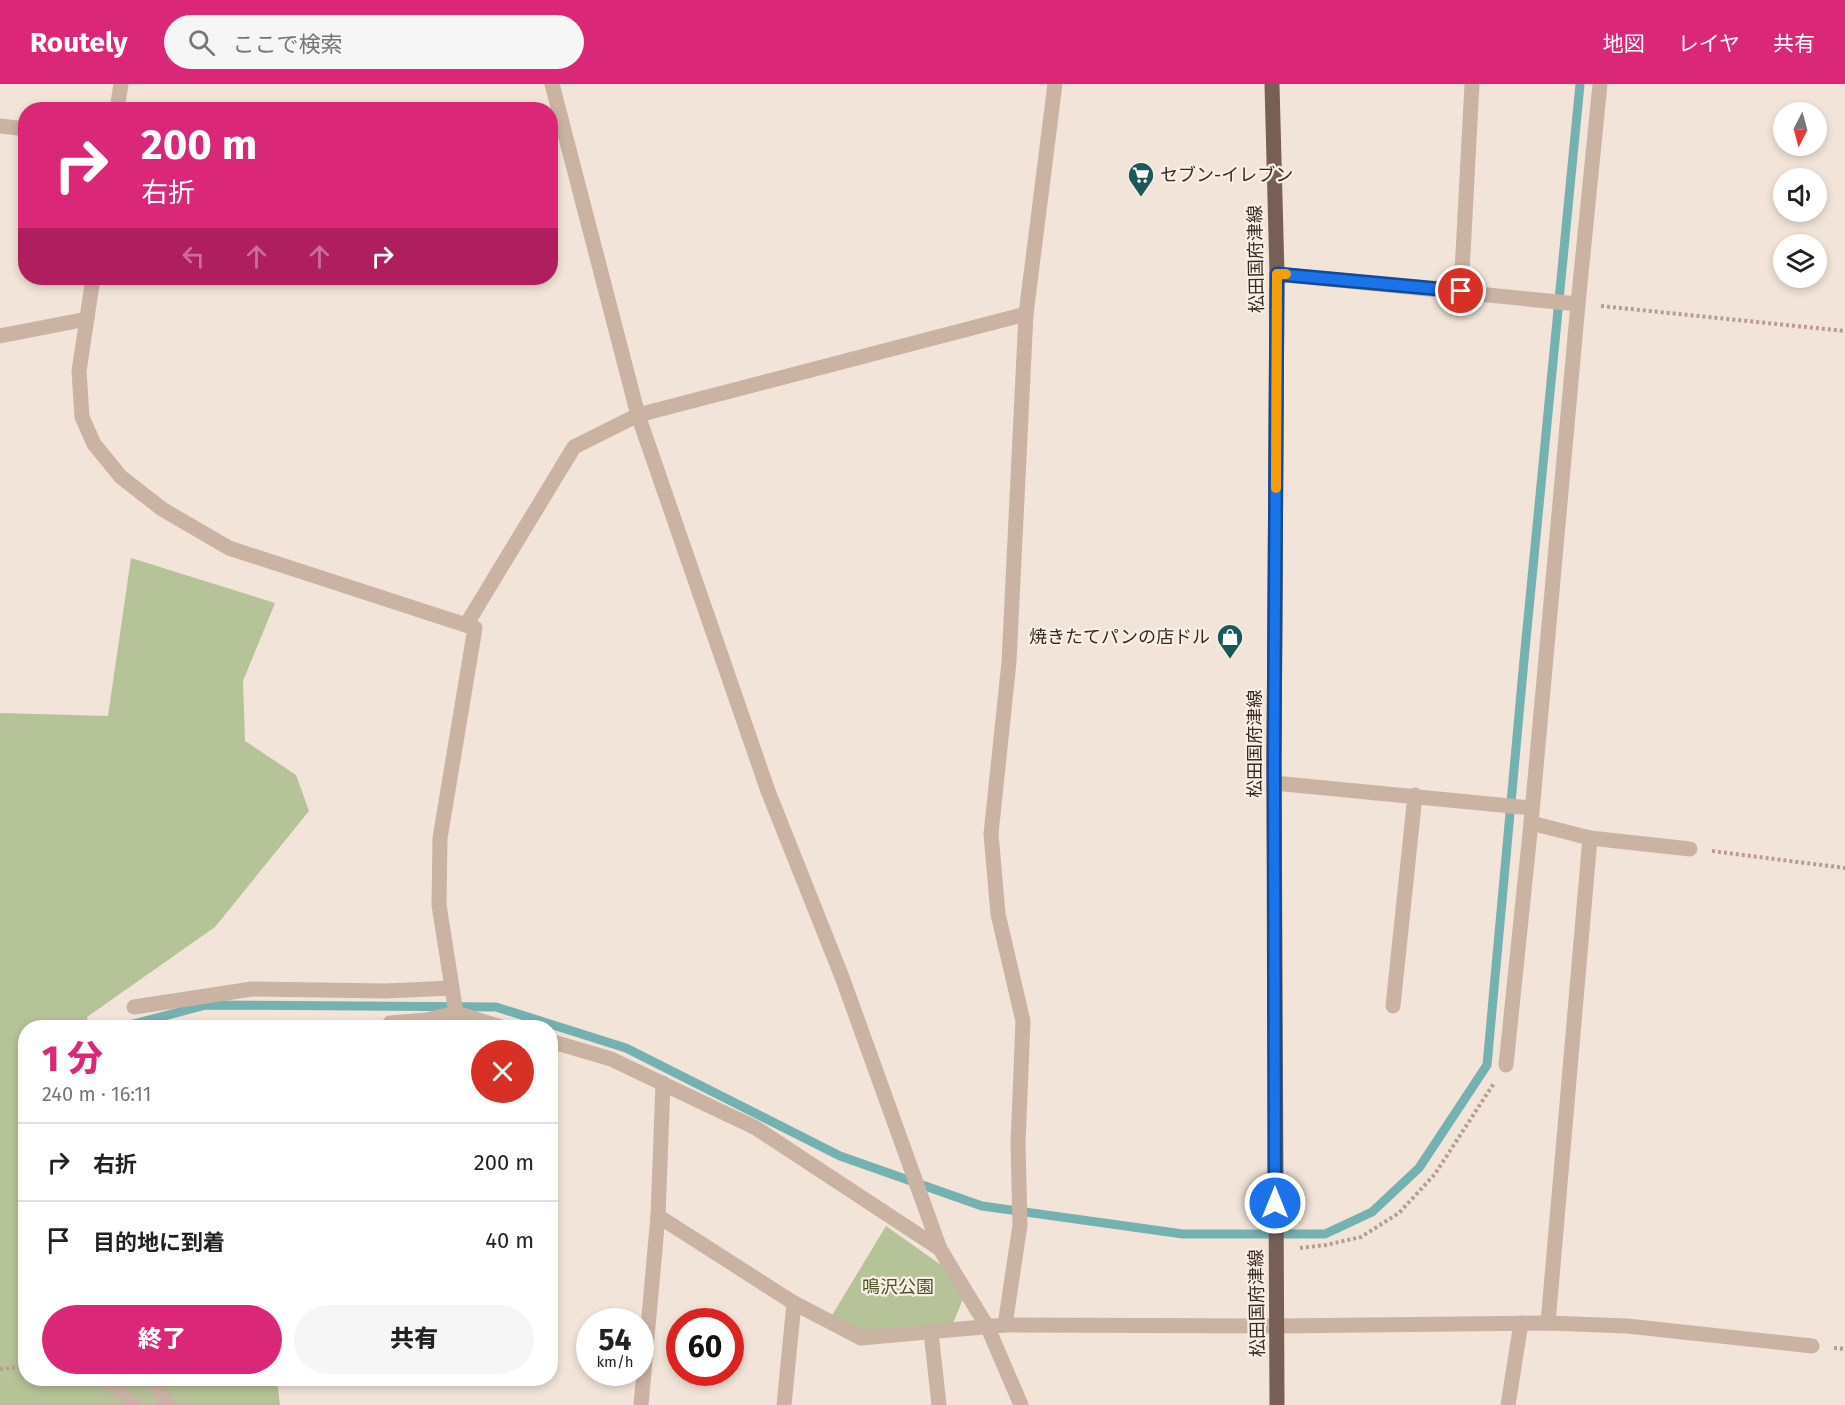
<!DOCTYPE html>
<html lang="ja">
<head>
<meta charset="utf-8">
<style>
	:root { --surface:#fff; --page:#f6f6f6; --text:#222; --muted:#767676; --line:#e0e0e0; --accent:#db2777 }
	body { margin:0; font-family:"Fira Sans","Noto Sans JP",sans-serif; background:var(--page); color:var(--text); height:100vh; display:flex; flex-direction:column; font-size:22px; white-space:nowrap }
	* { box-sizing:border-box; margin:0 }
	p { font-size:20px; color:var(--muted) }
	.icon { flex:none; width:33px; height:33px; fill:none; stroke:currentColor; stroke-width:2; stroke-linecap:round; stroke-linejoin:round }
	.map { position:relative; flex:1; overflow:hidden }
	.side { position:absolute; left:18px; top:936px; width:540px; height:366px; display:flex; flex-direction:column; background:var(--surface); border-radius:24px; box-shadow:0 3px 9px #0003 }
	.side>* { flex:none }
	.banner { position:absolute; left:18px; top:18px; width:540px; height:183px; border-radius:24px; box-shadow:0 3px 9px #0003; background:#db2777; color:#fff; overflow:hidden }
	.needle { width:39px; rotate:186deg }
	.tools { position:absolute; left:1773px; top:18px; display:grid; gap:12px }
	.tools a { display:grid; place-items:center; width:54px; height:54px; border-radius:50%; background:var(--surface); box-shadow:0 3px 9px #0003; font-size:30px }
	.speed { position:absolute; left:576px; top:1224px; display:flex; gap:12px; font-size:30px; font-weight:700; text-align:center }
	.speed>* { display:grid; place-content:center; width:78px; height:78px; border-radius:50%; background:var(--surface); box-shadow:0 3px 9px #0003; line-height:1 }
	.speed small { font-size:15px; font-weight:400 }
	.speed .limit { border:9px solid #d22; background:#fff; color:#111 }
	.pin { position:absolute; display:grid; place-items:center; width:51px; height:51px; color:#fff; margin:-26px; border:3px solid #fff; border-radius:50%; box-shadow:0 2px 6px #0007 }
	.me { position:absolute; width:66px; margin:-33px; rotate:0deg; stroke-linejoin:round; filter:drop-shadow(0 0 4px #0008) }
	.turn { display:flex; align-items:center; gap:21px; height:126px; padding:0 24px; font-size:27px }
	.turn .icon { width:78px; height:78px; stroke-width:2.5 }
	.turn b { display:block; font-size:42px; line-height:51px }
	.lanes { display:flex; align-items:center; height:57px; padding:0 24px; background:#0003; justify-content:center; gap:30px; direction:ltr }
	.lanes .off { opacity:.35 }
	.round { display:grid; place-items:center; flex:none; width:63px; height:63px; border-radius:32px; background:var(--page) }
	.headline { display:flex; align-items:center; justify-content:space-between; height:102px; padding:0 24px }
	h1 { font-size:36px; font-weight:800; line-height:45px; color:var(--accent) }
	.button { display:flex; gap:12px; margin-top:auto; padding:12px 24px }
	.button a { flex:1; height:69px; border-radius:36px; background:var(--accent); color:#fff; font-size:24px; font-weight:800; line-height:69px; text-align:center }
	.button a+a { background:var(--page); color:var(--text) }
	ul { padding:0; list-style:none }
	li { display:flex; align-items:center; gap:18px; height:78px; padding:0 24px; border-top:2px solid var(--line) }
	li div { flex:1 }
	li b { display:block; font-size:22px }
	li em { font-style:normal }
	header { display:flex; align-items:center; gap:36px; box-sizing:border-box; height:84px; padding:0 30px; background:var(--accent); color:#fff }
	header strong { font-size:28px }
	nav { display:flex; gap:33px; margin-inline-start:auto; font-size:21px }
	.search { width:420px; height:54px; background:var(--page); display:flex; align-items:center; gap:15px; box-sizing:border-box; padding:0 21px; border-radius:33px; color:var(--muted); font-size:22px }
	.map>svg:first-child { display:block }
</style>
</head>
<body>
<header>
<strong>Routely</strong>
<div class="search"><svg class="icon" aria-label="search" viewBox="0 0 24 24"><circle cx="10" cy="10" r="6"/><path d="M15 15l6 6"/></svg>ここで検索</div>
<nav><a>地図</a><a>レイヤ</a><a>共有</a></nav>
</header>
<div class="map">
<svg width="1845" height="1321" viewBox="0 0 1845 1321">
	<rect width="100%" height="100%" fill="#f2e4d8"/>
	<g fill="#b6c297">
		<path d="M131,474l144,45 -32,78 2,60 51,34 13,36 -94,116 -128,90 2,10 -63,1v350l251,1 3,26h-280v-692l108,3z"/>
		<path d="M886,1142l55,39 22,34 -11,27 -89,9 -32,-18z"/>
	</g>
	<g fill="none" stroke-linecap="round" stroke-linejoin="round">
		<path stroke="#75b1b0" stroke-width="9" d="M118,944l88,-23 290,2 130,41 214,108 142,50 201,28h142l47,-22 47,-44 68,-103 37,-405 56,-576"/>
		<g stroke="#b79d8e" stroke-width="4" stroke-dasharray="3 3" stroke-linecap="butt">
			<path d="M1601,222l244,25"/>
			<path d="M1712,767l133,17"/>
			<path d="M1300,1164l26,-3 35,-8 38,-24 36,-39 59,-91"/>
			<path d="M1834,1264l11,1"/>
			<path d="M0,1285l26,-3"/>
		</g>
		<g stroke="#cbb3a3" stroke-width="15">
			<path d="M0,42l26,3"/>
			<path d="M1277,190l301,30"/>
			<path d="M1461,207l11,-207"/>
			<path d="M0,252l87,-17"/>
			<path d="M466,541l108,-178 64,-32 388,-101"/>
			<path d="M1274,699l258,25"/>
			<path d="M1531,739l59,15 100,11"/>
			<path d="M1393,922l22,-211"/>
			<path d="M134,923l118,-18 134,2 65,-3"/>
			<path d="M390,944v-5l36,-3 30,-7"/>
			<path d="M1548,1239l42,-485"/>
			<path d="M1005,1241l272,1 271,-3 79,3 185,20"/>
			<path d="M102,1294l16,11 16,16"/>
			<path d="M150,1294l18,27"/>
			<path d="M1508,1321l13,-82"/>
		</g>
		<g stroke="#cbb3a3" stroke-width="15">
			<path d="M552,0l86,331 130,376 74,186 98,272 48,79 33,77"/>
			<path d="M117,26l4,-26"/>
			<path d="M93,194l-14,93 3,46 12,27 27,33 41,32 67,39 246,80 -35,210 -1,67 17,108 48,15"/>
			<path d="M550,957l61,18 145,69 184,121"/>
			<path d="M1506,981l25,-242 47,-519 22,-220"/>
			<path d="M658,1132l136,87 67,35 144,-13 15,-100 -2,-81 5,-123 -25,-107 -7,-80 18,-172 17,-348 29,-230"/>
			<path d="M931,1248l8,73"/>
			<path d="M641,1321l17,-189 5,-133"/>
			<path d="M784,1321l10,-102"/>
		</g>
		<path stroke="#785f56" stroke-width="15" d="M1272,0l5,190 -3,488 3,643"/>
	</g>
	<g fill="none" stroke-linecap="round" stroke-linejoin="round">
		<g stroke="#114b97" stroke-width="15">
			<path id="route" d="M1275,1119l-1,-441 3,-488 184,17"/>
		</g>
		<use href="#route" stroke="#1a73e8" stroke-width="10"/>
		<path stroke="#f59e0b" stroke-width="10" d="M1276,404l1,-214h9"/>
	</g>
	<defs>
		<g id="supermarket-pin" transform="scale(1.35)"><path d="M0 17L-7.5 6A9.5 9.5 0 1 1 7.5 6Z" fill="#195959" stroke="#faefe4"/><path d="M-6-5.5h2.5l.6 2H6L4.5 2H-2.5L-4.4-4H-6ZM-1.5 3.2a1.3 1.3 0 1 0 .1 0ZM3 3.2a1.3 1.3 0 1 0 .1 0Z" fill="#fff"/></g>
		<g id="shop-pin" transform="scale(1.35)"><path d="M0 17L-7.5 6A9.5 9.5 0 1 1 7.5 6Z" fill="#195959" stroke="#faefe4"/><path d="M-5-2.5h2.3a2.7 3.5 0 0 1 5.4 0H5L5.5 6h-11ZM-1.5-2.5h3a1.5 2.3 0 0 0-3 0Z" fill="#fff"/></g>
	</defs>
	<g fill-rule="evenodd">
		<use href="#supermarket-pin" x="1141" y="91"/>
		<use href="#shop-pin" x="1230" y="553"/>
	</g>
	<g text-anchor="middle" stroke-width="4.5" stroke-linejoin="round" paint-order="stroke">
		<g font-size="18" fill="#362a26" stroke="#faefe4" text-anchor="start">
			<text x="1160" y="97">セブン-イレブン</text>
			<text x="1210" y="559" text-anchor="end">焼きたてパンの店ドル</text>
		</g>
		<g font-size="18" fill="#362a26" stroke="#faefe4">
			<text transform="translate(1256 175) rotate(-91)" y="6">松田国府津線</text>
			<text transform="translate(1255 660) rotate(-90)" y="6">松田国府津線</text>
			<text transform="translate(1257 1219) rotate(-91)" y="6">松田国府津線</text>
		</g>
		<g font-size="18" fill="#475528" stroke="#faefe4">
			<text x="898" y="1209">鳴沢公園</text>
		</g>
	</g>
</svg>
<div class="tools">
<a><svg class="needle" viewBox="-14 -14 28 28"><path d="M0-13l5 13h-10z" fill="#e53935"/><path d="M0 13l5-13h-10z" fill="#767676"/></svg></a>
<a><svg class="icon" aria-label="sound" viewBox="0 0 24 24"><path d="M4 9h4l5-4v14l-5-4H4zM17 9q2 3 0 6"/></svg></a>
<a><svg class="icon" aria-label="layers" viewBox="0 0 24 24"><path d="M12 4l9 5-9 5-9-5zM3 14l9 5 9-5"/></svg></a>
</div>
<div class="speed"><div>54<small>km/h</small></div><div class="limit">60</div></div>
<div class="pin" style="left:1461px;top:207px;background:#d93025"><svg class="icon" aria-label="arrive" viewBox="0 0 24 24"><path d="M6 21V4h12l-3 4 3 4H6"/></svg></div>
<svg class="me" style="left:1275px;top:1119px" viewBox="-20 -20 40 40"><circle r="17" fill="#1a73e8" stroke="#fff" stroke-width="3"/><path d="M0-11L8 9 0 5-8 9z" fill="#fff"/></svg>
<div class="banner">
<div class="turn"><svg class="icon" aria-label="right" viewBox="0 0 24 24"><path d="M7 20v-9h11M14 6l5 5-5 5"/></svg><div><b>200 m</b>右折</div></div>
<div class="lanes"><svg class="icon off" aria-label="left" viewBox="0 0 24 24"><path d="M17 20v-9H6M10 6l-5 5 5 5"/></svg><svg class="icon off" aria-label="ahead" viewBox="0 0 24 24"><path d="M12 20V5M6 11l6-6 6 6"/></svg><svg class="icon off" aria-label="ahead" viewBox="0 0 24 24"><path d="M12 20V5M6 11l6-6 6 6"/></svg><svg class="icon" aria-label="right" viewBox="0 0 24 24"><path d="M7 20v-9h11M14 6l5 5-5 5"/></svg></div>
</div>
<section class="side">
<div class="headline"><div><h1>1 分</h1><p>240 m · 16:11</p></div><a class="round" style="background:#d93025;color:#fff"><svg class="icon" aria-label="close" viewBox="0 0 24 24"><path d="M6 6l12 12M18 6L6 18"/></svg></a></div>
<ul>
<li><svg class="icon" aria-label="right" viewBox="0 0 24 24"><path d="M7 20v-9h11M14 6l5 5-5 5"/></svg><div><b>右折</b></div><em>200 m</em></li>
<li><svg class="icon" aria-label="arrive" viewBox="0 0 24 24"><path d="M6 21V4h12l-3 4 3 4H6"/></svg><div><b>目的地に到着</b></div><em>40 m</em></li>
</ul>
<div class="button"><a>終了</a><a>共有</a></div>
</section>
</div>
</body>
</html>
